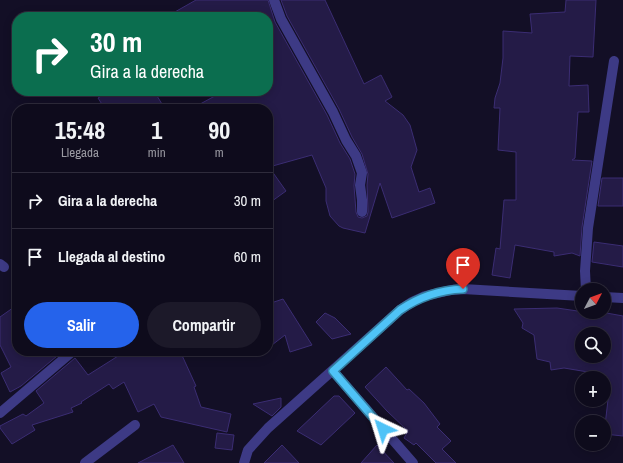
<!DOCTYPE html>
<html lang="es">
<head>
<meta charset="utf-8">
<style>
	:root { --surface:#0e0b1c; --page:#1c1929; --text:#f1f3f6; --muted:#9b9ba3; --line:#2e2b3b; --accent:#2563eb }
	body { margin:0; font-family:"Archivo Narrow",sans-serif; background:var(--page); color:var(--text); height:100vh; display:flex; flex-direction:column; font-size:15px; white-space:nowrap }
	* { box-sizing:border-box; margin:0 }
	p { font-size:13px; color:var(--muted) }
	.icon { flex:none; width:22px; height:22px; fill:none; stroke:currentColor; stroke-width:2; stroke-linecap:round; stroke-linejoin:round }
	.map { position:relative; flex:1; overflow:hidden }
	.panel { position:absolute; left:12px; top:104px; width:261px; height:252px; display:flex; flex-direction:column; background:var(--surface); border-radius:16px; box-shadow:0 2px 10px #0003,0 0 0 1px var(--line) }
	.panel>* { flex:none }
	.banner { position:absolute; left:12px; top:12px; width:261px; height:84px; border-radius:16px; box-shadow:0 2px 10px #0003,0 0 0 1px var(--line); background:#0b6e4f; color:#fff; overflow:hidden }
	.needle { width:26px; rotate:49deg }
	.controls { position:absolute; left:575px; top:283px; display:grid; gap:8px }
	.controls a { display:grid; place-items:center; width:36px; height:36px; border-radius:50%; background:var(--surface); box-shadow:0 2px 10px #0003,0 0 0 1px var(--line); font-size:20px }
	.pin { position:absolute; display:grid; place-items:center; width:34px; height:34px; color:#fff; margin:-41px -17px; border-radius:50% 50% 50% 0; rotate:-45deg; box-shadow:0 0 4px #0007 }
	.pin .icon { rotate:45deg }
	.me { position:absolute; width:44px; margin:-22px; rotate:319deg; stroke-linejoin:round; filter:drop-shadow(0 0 3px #0008) }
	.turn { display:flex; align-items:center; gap:14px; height:84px; padding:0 12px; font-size:18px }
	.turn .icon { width:52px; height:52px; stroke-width:2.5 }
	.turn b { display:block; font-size:28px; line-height:34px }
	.eta { display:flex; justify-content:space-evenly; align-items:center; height:68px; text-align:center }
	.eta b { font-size:24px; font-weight:800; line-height:28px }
	.cta { display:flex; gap:8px; margin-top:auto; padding:8px 12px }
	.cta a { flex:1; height:46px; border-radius:24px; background:var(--accent); color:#fff; font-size:16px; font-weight:800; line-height:46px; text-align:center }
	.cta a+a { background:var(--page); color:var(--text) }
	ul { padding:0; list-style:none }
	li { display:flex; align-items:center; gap:12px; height:56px; padding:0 12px; border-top:1px solid var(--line) }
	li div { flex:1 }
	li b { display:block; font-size:15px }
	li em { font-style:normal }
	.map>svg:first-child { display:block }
</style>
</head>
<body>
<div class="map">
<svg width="623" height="463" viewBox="0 0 623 463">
	<rect width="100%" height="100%" fill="#130f26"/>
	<g fill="#241b47" stroke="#3b2d73" fill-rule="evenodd">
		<path d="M196,0h72l7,22 52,93 13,28 10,16 5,15 -1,12 2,26 2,5 4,1 5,-2 1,-4 -1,-27 1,-11 -6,-20 -10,-17 -13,-28 -52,-93 -6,-16h44l39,84 17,-9 11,22 -7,4 18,14 7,10 7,25 -6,17 8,25 11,-4 5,15 -43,15 -12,-35 -15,50 -22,-5 -4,-2 -9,-10 -4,-15v-13l-14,-33 -43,12 17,24 -18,13v-95h-77l33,-18h44v-74h-102z"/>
		<path d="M566,0h30l-3,57 -23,-1 -1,30 19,-1 1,27h-11l-3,46 -3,2 20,1 -10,66 -2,29 -8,-3 -18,3v-4l-39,-7 -5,33 -18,-3 4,-27 4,1 4,-49h12v-48l-18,-2 2,-42h-6l1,-10 5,-15 3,-25v-27l29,2 -2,-19 35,-2z"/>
		<path d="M110,91h44l11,18h-60l-7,-11z"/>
		<path d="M602,178h21v28h-25z"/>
		<path d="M594,242l29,4v21l-31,-5z"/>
		<path d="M283,299l29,46 -22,7 -5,-17 -17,13v-44z"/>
		<path d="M17,305v46h46l-42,35 -11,6 -9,-19 10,-6 -11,-22v-28z"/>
		<path d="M557,308l41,6v-2h3l22,4v120l-19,-2 6,-51 -6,-1v-4h-18l2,-6 -24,-4 -13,2 -1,-8 -13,-3 -3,-24 -12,-7 1,-5 -9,-14zM582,334h22v22h-22z"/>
		<path d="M325,313l10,5 16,16 -19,5 -16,-17z"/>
		<path d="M126,351h54l16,35 -2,1 7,20 30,7 -4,18 -66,-15 -7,-13 -16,8 -14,-30 -11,7 -4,-5 -28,18 1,1 -11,5 2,4 -41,13 3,5 -23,14 -12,-16v-2l23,-12 3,2 18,-13 -8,-12 39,-33 13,17z"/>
		<path d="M386,367l21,23 2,-1 15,14 16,21 -3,3 14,14 -9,8 14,14h-20l-20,-20 -2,2 -10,-7 4,-7 -21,-20 -22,-24z"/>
		<path d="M334,396h5l16,17 -34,32 -24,-14z"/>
		<path d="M281,398v9l-9,9 -19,-12z"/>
		<path d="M217,433l17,2 -2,15 -17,-2z"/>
		<path d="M173,445l11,18h-46z"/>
		<path d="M282,445l17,18h-35z"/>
		<path d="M377,445l17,18h-33z"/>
	</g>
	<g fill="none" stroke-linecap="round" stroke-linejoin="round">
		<g stroke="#3d3a85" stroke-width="10">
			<path d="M274,0l7,19 52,93 13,28 10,16 6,17 -2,12 2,15v12"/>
			<path d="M0,264l4,3"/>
			<path d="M586,290l-1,-19 3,-43 26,-167"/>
			<path d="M604,297l19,1"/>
			<path d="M333,371l80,92"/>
			<path d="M0,413l73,-62"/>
			<path d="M85,463l50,-38"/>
			<path d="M244,463l4,-13 20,-22 132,-118 12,-8 13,-6 26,-6 12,-1 119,7"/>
		</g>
	</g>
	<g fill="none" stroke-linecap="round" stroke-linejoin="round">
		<g stroke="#337fa1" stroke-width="10">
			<path id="route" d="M383,429l-50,-58 67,-61c19,-13 39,-20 63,-21"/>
		</g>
		<use href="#route" stroke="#4fc3f7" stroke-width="7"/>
	</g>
</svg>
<div class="controls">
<a><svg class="needle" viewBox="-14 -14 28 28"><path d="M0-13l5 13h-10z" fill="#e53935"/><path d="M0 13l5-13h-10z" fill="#9b9ba3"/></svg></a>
<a><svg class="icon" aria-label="search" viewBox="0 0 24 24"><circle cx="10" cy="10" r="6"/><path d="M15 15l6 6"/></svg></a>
<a>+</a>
<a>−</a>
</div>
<div class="pin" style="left:463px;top:289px;background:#d93025"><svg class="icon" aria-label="arrive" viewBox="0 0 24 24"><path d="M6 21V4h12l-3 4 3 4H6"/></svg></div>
<svg class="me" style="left:383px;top:429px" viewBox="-20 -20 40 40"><path d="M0-17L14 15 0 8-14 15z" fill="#4fc3f7" stroke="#fff" stroke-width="4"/></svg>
<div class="banner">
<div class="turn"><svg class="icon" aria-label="right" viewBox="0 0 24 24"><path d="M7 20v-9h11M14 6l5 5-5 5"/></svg><div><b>30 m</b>Gira a la derecha</div></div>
</div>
<section class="panel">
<div class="eta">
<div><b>15:48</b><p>Llegada</p></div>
<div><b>1</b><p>min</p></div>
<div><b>90</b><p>m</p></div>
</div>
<ul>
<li><svg class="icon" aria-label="right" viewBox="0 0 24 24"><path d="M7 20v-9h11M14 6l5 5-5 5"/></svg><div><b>Gira a la derecha</b></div><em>30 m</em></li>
<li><svg class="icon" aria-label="arrive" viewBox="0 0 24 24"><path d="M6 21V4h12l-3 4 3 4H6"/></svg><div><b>Llegada al destino</b></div><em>60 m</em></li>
</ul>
<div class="cta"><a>Salir</a><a>Compartir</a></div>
</section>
</div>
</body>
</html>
